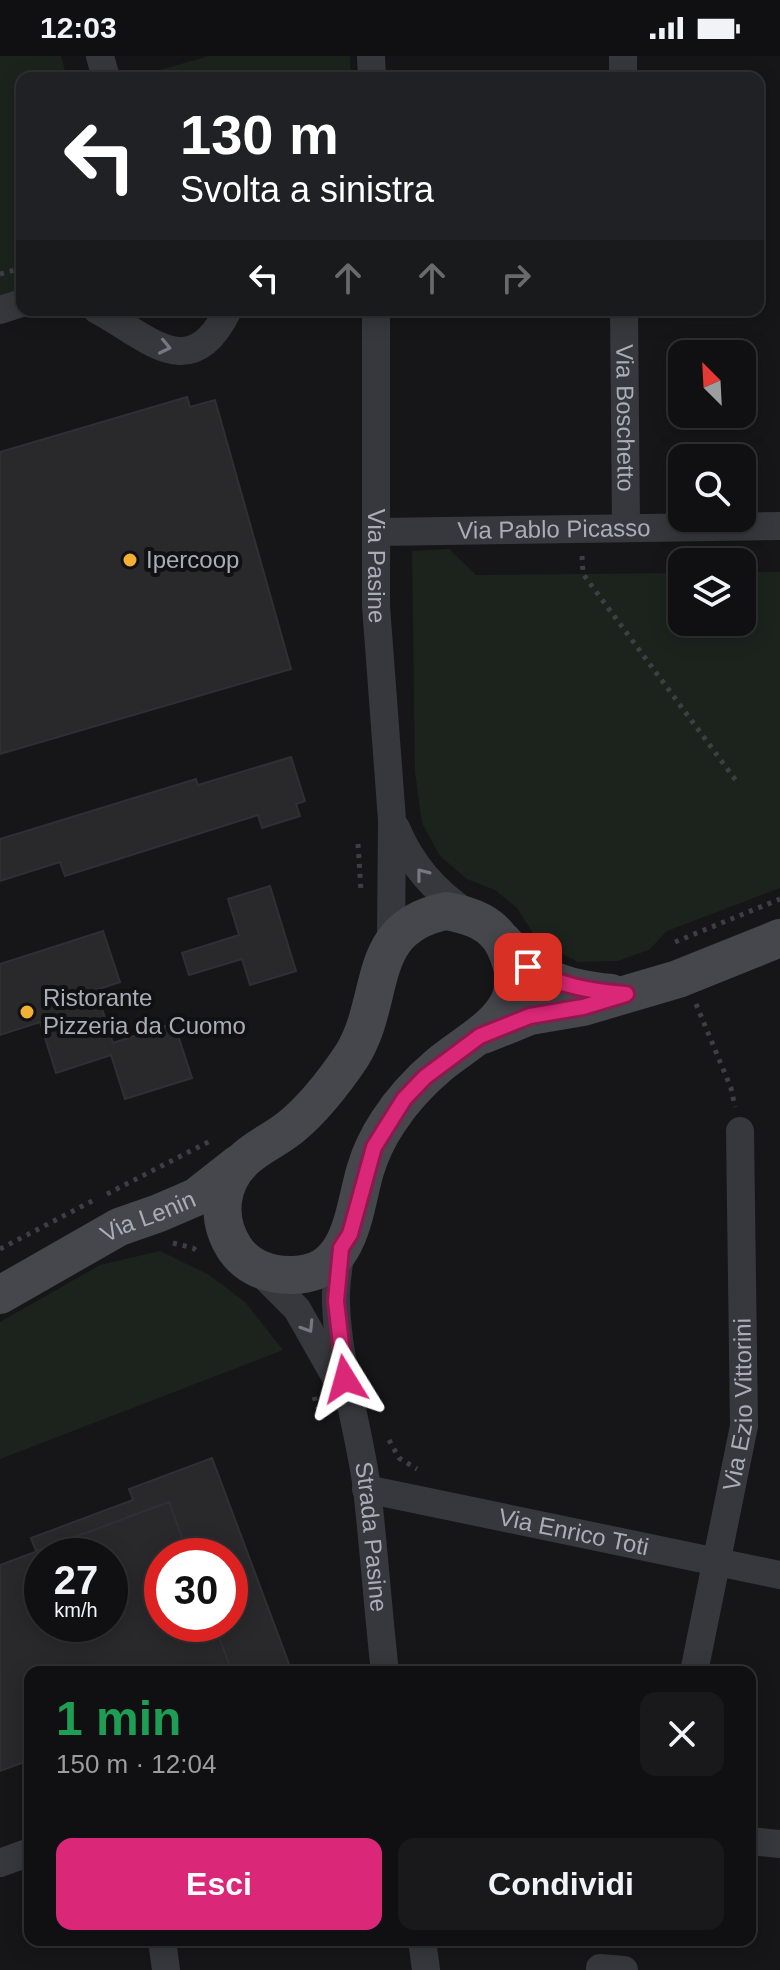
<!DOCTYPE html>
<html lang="it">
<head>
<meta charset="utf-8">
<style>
	:root { --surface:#101012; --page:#19191b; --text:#f1f3f6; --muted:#9c9d9f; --line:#303032; --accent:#db2777 }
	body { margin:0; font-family:Arial,sans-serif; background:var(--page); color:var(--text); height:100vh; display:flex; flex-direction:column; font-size:30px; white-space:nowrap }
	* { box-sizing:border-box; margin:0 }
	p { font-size:26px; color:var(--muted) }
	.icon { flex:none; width:44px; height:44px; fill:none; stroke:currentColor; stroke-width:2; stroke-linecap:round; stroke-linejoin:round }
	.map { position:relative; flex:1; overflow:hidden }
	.sheet { position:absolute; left:24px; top:1610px; width:732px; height:280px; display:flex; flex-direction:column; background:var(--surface); border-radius:16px; box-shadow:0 4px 20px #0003,0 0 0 2px var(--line) }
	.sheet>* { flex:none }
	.top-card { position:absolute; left:16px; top:16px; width:748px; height:244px; border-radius:16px; box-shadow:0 4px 20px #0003,0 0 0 2px var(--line); background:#202124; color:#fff; overflow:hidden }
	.needle { width:52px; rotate:336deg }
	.fabs { position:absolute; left:668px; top:284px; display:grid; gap:16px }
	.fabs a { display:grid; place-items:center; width:88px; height:88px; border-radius:16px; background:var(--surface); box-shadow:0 4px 20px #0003,0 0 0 2px var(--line); font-size:40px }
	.speed { position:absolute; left:24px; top:1482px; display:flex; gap:16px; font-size:40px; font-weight:700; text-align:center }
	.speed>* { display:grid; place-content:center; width:104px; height:104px; border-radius:50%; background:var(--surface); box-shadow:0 4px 20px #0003,0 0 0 2px var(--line); line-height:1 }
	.speed small { font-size:20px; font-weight:400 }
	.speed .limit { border:12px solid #d22; background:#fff; color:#111 }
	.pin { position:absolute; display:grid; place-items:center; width:68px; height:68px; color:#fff; margin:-34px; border-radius:16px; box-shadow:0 4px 12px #0006 }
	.me { position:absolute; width:88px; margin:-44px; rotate:352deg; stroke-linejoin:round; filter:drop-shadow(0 0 6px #0008) }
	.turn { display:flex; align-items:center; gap:28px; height:168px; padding:0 32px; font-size:36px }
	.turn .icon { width:104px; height:104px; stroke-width:2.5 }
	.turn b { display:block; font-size:56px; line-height:68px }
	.lanes { display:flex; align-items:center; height:76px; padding:0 32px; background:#0003; justify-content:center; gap:40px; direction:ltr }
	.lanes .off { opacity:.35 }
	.round { display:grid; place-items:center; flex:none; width:84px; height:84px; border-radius:16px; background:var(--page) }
	.summary { display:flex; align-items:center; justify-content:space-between; height:136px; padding:0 32px }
	h1 { font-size:48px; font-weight:600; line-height:60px; color:#1e9e55 }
	.cta { display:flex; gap:16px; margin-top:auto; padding:16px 32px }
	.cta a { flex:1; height:92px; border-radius:16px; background:var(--accent); color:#fff; font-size:32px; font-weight:600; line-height:92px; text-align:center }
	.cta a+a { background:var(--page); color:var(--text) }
	.status { display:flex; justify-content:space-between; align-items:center; height:56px; padding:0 40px; background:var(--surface); direction:ltr }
	.status svg { height:22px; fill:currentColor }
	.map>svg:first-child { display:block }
</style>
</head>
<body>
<div class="status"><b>12:03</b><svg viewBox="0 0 49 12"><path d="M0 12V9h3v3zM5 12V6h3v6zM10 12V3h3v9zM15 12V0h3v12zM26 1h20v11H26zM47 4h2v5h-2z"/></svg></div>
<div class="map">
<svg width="780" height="1914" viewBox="0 0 780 1914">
	<rect width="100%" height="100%" fill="#161618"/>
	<g fill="#1c231d">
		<path d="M0,0h61l6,22h-45v217l-22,7z"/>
		<path d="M209,0h141l1,22h-219z"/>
		<path d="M449,493l27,26 206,-2v49h60v-50h38v316l-113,43 -18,19 -32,11 -39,1 -40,-21 -21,-33 -22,-18 -28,-11 -27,-23 -18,-33 -7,-51 -3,-221z"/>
		<path d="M160,1195l49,24 36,27 38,48 -283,109v-137l100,-57z"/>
	</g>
	<g fill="#29292c" stroke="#303034" stroke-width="2" fill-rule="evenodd">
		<path d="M187,341l3,10 25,-7 76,269 -291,85v-302z"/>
		<path d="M291,701l14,44 -9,3 4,12 -38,12 -4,-13 -193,61 -5,-14 -60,19v-42l196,-60 2,6z"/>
		<path d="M270,830l26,85 -46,14 -8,-26 -53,16 -7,-22 57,-18 -11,-36z"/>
		<path d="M103,875l17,51 -24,8 17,53 61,-20 18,55 -67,21 -14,-44 -55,18 -16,-51 -40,13v-71z"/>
		<path d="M212,1402l80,214h-60l-18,-48h16v-68h-41l-20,-54 -133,49 -5,-13 102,-38 -4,-11z"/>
		<path d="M169,1446l20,54h-27v68h52l18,48h-202v88l-30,11v-206zM42,1500h68v68h-68z"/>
	</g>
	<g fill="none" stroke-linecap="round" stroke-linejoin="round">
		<g stroke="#3d3f44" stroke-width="5" stroke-dasharray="4 6" stroke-linecap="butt">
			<path d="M0,218l22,-6"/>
			<path d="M582,500l1,18 154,208"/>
			<path d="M358,788l3,47"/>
			<path d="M675,886l105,-43"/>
			<path d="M696,948l35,84 4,19"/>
			<path d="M107,1138l105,-54"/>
			<path d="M173,1187l20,5 7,5"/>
			<path d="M0,1193l94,-49"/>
			<path d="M314,1341l5,14 7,1"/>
			<path d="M389,1384l10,18 18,11"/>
		</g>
		<g stroke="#37383d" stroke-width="28">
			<path d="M100,0l6,22"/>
			<path d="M371,0l1,22"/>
			<path d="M623,0v22"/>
			<path d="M0,254l22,-7"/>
			<path d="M97,254c51,27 94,77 131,0"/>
			<path id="s1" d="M376,254v296l16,214 -1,122"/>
			<path id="s2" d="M624,254l2,216"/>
			<path id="s3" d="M378,476l402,-6"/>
			<path d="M396,772c16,38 38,62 72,86"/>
			<path id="s4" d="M341,1192c-2,18 -6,37 -5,55 2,63 23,124 31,186 7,61 11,122 18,183"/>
			<path d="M257,1213l40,40 42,74"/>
			<path id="s5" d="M366,1433l414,86"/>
			<path id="s6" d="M694,1616l50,-246 -4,-295"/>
			<path d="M750,1785l30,3"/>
			<path d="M0,1807l30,-11"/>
			<path d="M162,1884l4,30"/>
			<path d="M422,1884l4,30"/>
			<path d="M600,1912l24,2"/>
		</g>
		<g stroke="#45474d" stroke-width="38">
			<path d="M446,855c24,4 48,12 59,36 30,63 -24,84 -65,117 -20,17 -38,36 -52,58 -10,15 -18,32 -23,49 -12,42 -14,103 -72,104 -22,1 -45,-7 -58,-26 -20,-30 -16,-68 12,-92 14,-12 31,-19 45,-31 23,-19 42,-44 59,-69 37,-58 11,-129 95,-146z"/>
			<path d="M502,884c34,38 58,48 109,53"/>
			<path d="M483,979l47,-19 53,-9 95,-28 102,-41"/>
			<path id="s7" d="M0,1239l119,-68 40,-14 37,-16 42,-33"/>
		</g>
	</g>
	<defs><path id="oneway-chevron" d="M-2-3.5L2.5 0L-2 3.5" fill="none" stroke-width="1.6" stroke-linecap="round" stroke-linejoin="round" transform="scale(2)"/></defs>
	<g stroke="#757881">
		<use href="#oneway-chevron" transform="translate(165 291) rotate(12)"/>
		<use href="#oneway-chevron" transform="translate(422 818) rotate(-128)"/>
		<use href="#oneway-chevron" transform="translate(308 1271) rotate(58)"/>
	</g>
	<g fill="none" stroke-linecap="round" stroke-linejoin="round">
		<g stroke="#8e194d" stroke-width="20">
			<path id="route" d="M345,1323l-9,-78 5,-53 9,-14 24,-87 30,-48 21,-22 55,-41 50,-20 53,-9 43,-13c-36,-3 -68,-8 -98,-27"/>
		</g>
		<use href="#route" stroke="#db2777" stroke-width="14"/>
	</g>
	<g fill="#f2b134" stroke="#111113" stroke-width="3">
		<circle cx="130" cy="504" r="8"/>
		<circle cx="27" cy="956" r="8"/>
	</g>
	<g text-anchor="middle" stroke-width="8" stroke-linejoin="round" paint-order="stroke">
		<g font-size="24" fill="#a8adb8" stroke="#111113">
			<text dy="8" stroke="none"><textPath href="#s2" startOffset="108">Via Boschetto</textPath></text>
			<text dy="8" stroke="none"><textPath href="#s3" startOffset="176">Via Pablo Picasso</textPath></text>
			<text dy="8" stroke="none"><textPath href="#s1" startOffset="256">Via Pasine</textPath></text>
			<text dy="8" stroke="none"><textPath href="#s7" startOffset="168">Via Lenin</textPath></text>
			<text dy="8" stroke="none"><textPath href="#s6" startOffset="272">Via Ezio Vittorini</textPath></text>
			<text dy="8" stroke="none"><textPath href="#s5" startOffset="212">Via Enrico Toti</textPath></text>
			<text dy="8" stroke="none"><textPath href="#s4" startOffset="292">Strada Pasine</textPath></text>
		</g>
		<g font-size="24" fill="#a8adb8" stroke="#111113" text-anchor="start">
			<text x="146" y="512">Ipercoop</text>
			<text x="43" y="950">Ristorante<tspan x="43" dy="28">Pizzeria da Cuomo</tspan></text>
		</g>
	</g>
</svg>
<div class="fabs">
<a><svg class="needle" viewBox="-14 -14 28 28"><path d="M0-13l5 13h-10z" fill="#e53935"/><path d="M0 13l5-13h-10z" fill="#9c9d9f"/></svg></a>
<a><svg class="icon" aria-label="search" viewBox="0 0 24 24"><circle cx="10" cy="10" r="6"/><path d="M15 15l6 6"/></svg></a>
<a><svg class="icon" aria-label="layers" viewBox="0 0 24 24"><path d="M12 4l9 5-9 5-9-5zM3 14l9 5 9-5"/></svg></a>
</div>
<div class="speed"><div>27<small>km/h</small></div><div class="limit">30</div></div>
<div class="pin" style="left:528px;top:911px;background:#d93025"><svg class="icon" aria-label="arrive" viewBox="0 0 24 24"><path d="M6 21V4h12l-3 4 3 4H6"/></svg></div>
<svg class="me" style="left:345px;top:1323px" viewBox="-20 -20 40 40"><path d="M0-17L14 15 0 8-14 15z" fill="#db2777" stroke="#fff" stroke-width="4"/></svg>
<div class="top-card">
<div class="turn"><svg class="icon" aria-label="left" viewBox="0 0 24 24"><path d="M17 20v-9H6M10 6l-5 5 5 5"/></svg><div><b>130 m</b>Svolta a sinistra</div></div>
<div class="lanes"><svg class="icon" aria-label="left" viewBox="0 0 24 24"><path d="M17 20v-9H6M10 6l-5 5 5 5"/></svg><svg class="icon off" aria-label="ahead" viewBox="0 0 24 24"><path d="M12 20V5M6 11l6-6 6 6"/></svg><svg class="icon off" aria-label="ahead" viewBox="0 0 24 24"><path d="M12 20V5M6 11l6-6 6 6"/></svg><svg class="icon off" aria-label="right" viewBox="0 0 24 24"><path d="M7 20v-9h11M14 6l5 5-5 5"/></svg></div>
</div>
<section class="sheet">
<div class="summary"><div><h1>1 min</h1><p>150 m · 12:04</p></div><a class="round"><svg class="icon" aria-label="close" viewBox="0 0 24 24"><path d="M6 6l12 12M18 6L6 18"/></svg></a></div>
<div class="cta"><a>Esci</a><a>Condividi</a></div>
</section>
</div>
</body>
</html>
